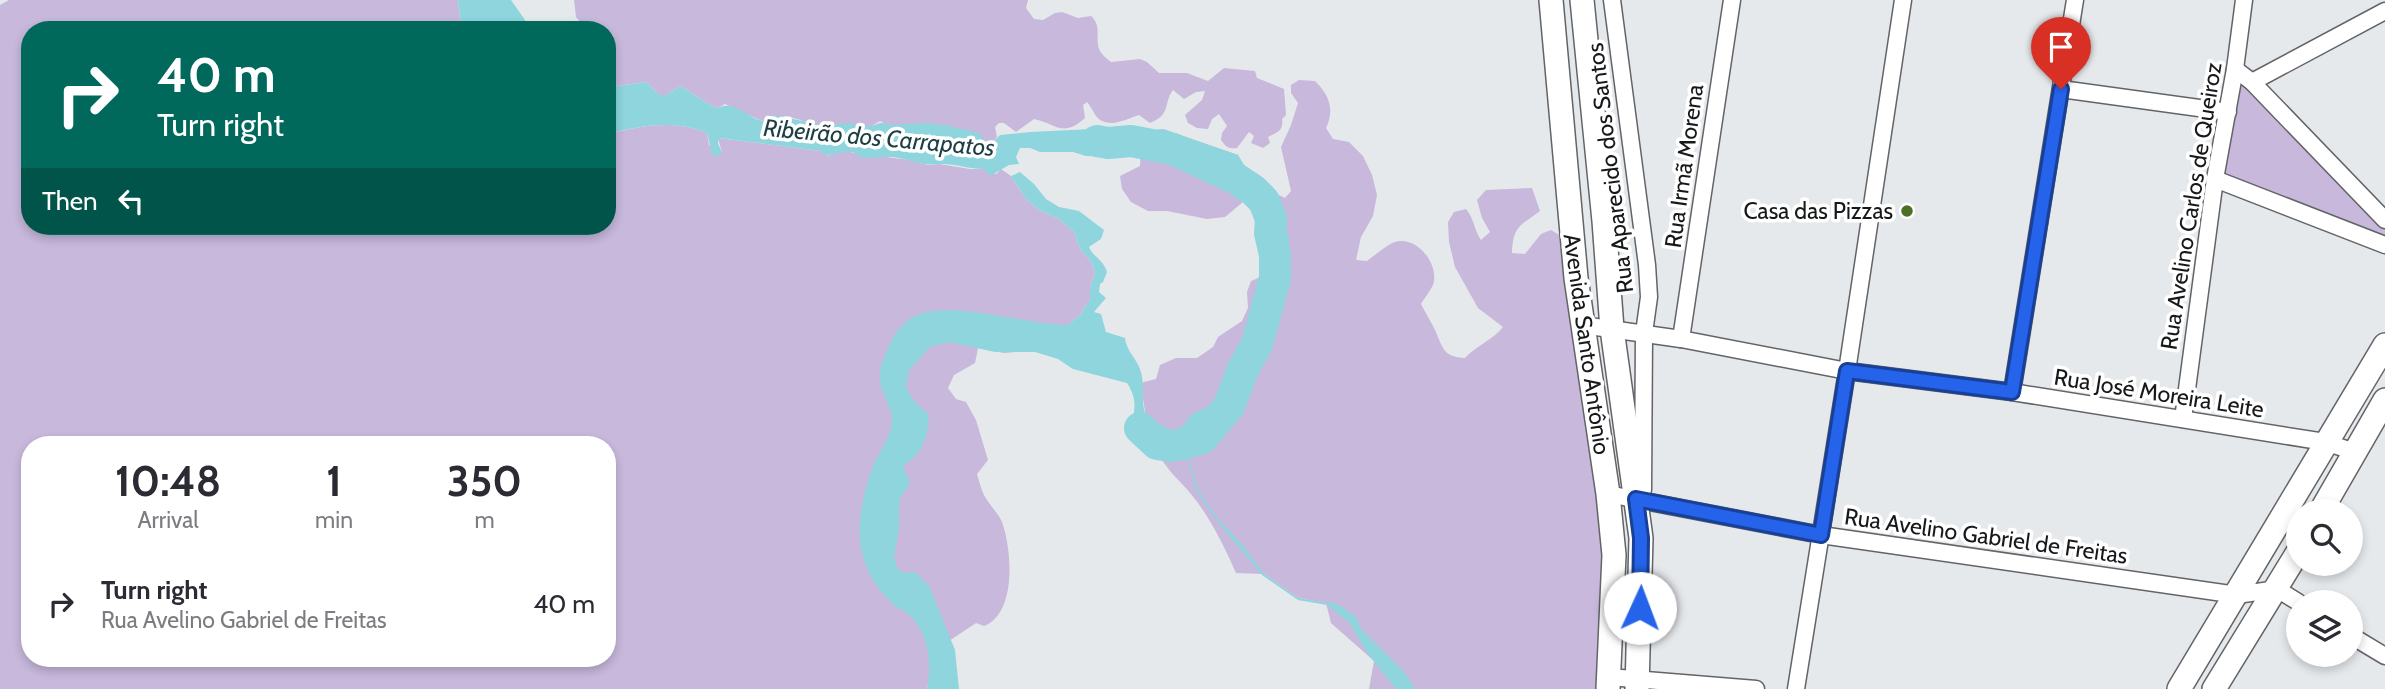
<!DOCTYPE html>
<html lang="en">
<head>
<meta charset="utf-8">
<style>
	:root { --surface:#fff; --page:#f2f2f3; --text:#2b2b33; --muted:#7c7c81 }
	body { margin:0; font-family:Cabin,sans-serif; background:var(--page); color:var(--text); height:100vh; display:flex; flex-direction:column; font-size:26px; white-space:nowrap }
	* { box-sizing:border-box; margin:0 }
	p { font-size:23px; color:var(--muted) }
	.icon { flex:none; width:38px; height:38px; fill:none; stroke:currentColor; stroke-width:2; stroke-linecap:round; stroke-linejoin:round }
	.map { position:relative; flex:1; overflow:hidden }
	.details { position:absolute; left:21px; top:436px; width:595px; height:231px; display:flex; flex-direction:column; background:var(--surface); border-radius:28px; box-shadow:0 4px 10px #0003 }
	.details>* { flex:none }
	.top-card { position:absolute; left:21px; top:21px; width:595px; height:214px; border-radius:28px; box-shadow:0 4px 10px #0003; background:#00695c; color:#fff; overflow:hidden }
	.controls { position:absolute; left:2286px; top:499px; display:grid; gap:14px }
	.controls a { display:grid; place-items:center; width:77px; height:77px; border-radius:50%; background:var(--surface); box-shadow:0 4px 10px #0003; font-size:35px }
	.pin { position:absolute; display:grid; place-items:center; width:60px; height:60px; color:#fff; margin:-72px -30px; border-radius:50% 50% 50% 0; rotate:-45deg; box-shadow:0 0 7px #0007 }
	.pin .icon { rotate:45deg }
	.me { position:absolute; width:77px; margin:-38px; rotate:2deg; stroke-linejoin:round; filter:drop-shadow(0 0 5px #0008) }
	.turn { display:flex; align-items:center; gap:24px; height:147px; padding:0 21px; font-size:32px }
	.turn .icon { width:91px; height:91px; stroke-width:2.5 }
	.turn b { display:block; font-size:49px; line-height:60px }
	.then { display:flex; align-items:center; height:66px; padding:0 21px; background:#0003; gap:14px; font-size:26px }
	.eta { display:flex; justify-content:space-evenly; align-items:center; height:119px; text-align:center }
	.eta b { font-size:42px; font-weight:700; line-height:49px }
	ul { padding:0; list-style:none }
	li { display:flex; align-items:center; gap:21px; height:98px; padding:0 21px }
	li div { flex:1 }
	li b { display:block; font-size:26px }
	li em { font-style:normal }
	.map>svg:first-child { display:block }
</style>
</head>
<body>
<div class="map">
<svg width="2385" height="689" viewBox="0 0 2385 689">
	<rect width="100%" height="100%" fill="#e6e9ec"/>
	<g fill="#c7b8dc" fill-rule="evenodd">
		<path d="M9,0h449l2,16 4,14h-434v196h577v-95l6,2c31,-8 64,-13 94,0l2,12 13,8 -4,-15 103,13 6,5 15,-5 67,9 19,5 11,-1 31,5h15l11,5 5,-5 10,7 16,24 12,10 20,9 15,13 6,17 10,11 5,12 -5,16v11l-10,16 -12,10 -52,27 -12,1 -26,-5 -3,15 -21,12 -6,13 8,11 10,3 10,18 12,40 -11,14c2,7 4,15 7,21 5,10 13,16 18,27 10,28 15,91 -18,104l-8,-3 -33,22 -13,12v17l-3,15h-927v-684zM30,444h577v214h-577z"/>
		<path d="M574,0h454l-2,8 8,11 9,1 12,-7 7,-1 16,6 13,-2c11,10 4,21 8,33 2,5 7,9 12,13l29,-3 7,3 12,11h28l21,8 16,-13 31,3 2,7 27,11 2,26 -4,4c2,12 -5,13 -14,18l2,6 -7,5 -12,-5 3,-7 -5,-4 -12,16c-9,1 -11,-1 -16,-8l1,-7 5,-7 -8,-12 -7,5 -4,10 -11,-1 -9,-5 -3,-8 17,-15 3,-9 -9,1 -12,7 -11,-9c-10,13 -1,24 -23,33l-11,-8c-12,4 -32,15 -43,1 -3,-5 -5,-9 -9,-14l-4,3 2,13c-23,20 -28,6 -51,1l-18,13 -12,-9h-5l-4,4 2,10 -5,6 -7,1 -51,-10 -15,13 -6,-1 -13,-16 -20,-9 -13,8c-23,-9 -25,-1 -45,-4 -26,-3 -32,-15 -60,-4l-37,-17 -8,4c-14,-6 -24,-15 -37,-22l-13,9h-8l-13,-13 -28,4 -11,-5v-35h9l-9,-8v-8h-20l-11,-13z"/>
		<path d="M2242,74l143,152v18l-161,-71z"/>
		<path d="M1299,80l16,1c14,14 20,28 11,47l7,11 16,3 14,14 9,19 5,20 -4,21 -12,21 -5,23 11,1c7,-5 21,-17 28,-19 22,-7 45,23 38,43 -3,7 -9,13 -12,19 4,9 10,17 14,26 8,18 8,27 30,28 12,-13 28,-18 38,-31l-25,-19 -23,-41 -6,-25 -1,-20 6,-10 12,-3c8,9 8,21 15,31l9,-8 -8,-14 -5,-18 9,-10 46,-2 8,23c-20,15 -27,15 -28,42l13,1 16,-20 10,-4 10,6 47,258 -1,195h-238l5,-28 -43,-38 -5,-20 -28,-5 -34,-24 -28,-1c-13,-30 -30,-64 -53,-88 -13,-13 -20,-22 -29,-39 -9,-21 -9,-42 -14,-63l16,-4 4,-14 16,-7h21l16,-11 5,-10 24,-16 6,-13 -1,-16 4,-11 12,-5 11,-9c2,-20 -3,-47 -10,-66l-15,-4 -24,20 -18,2 -40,-8h-19l-17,-9 -9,-13 -2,-13 20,-10 1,-23 22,-14 75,26 11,21 13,11 23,11 6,-7 -10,-44 10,-22 7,-22 -7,-10v-8z"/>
	</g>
	<g fill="#8ed5dd">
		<path d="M458,0h53l21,30h-68l-4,-14z"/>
		<path d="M607,81l11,5 28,-4 13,13h8l13,-9c13,7 23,16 37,22 18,-8 28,8 45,13l12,-6 48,10 30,-2 15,6c26,-15 18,2 41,1l5,16 6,1 15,-13 1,-6 7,-3h8l4,12 31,7 7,-1 8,-8 30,-3 61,-3 40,3 32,-3 75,26c12,19 14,28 35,38l16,45v40l-12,43 -19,38 -20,55 -6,6 -8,1 -22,17 -18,6 14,46 20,29 22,23 24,32 34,24 29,5 3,-1 9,3 17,12 5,12 44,44 10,16h-19l-28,-35 -19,-32 -22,-17 -29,-5 -36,-25 -44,-53 -22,-32 -13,-46 -35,2 -14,-8c-5,-23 8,-32 -7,-55l-54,-14 -15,-10 -23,-7h-40l-46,-10 -19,5 -21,23 -3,16 6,13 16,15c2,13 -3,31 -12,41 -4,5 -9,7 -13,12l6,13v5l-9,13 -1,10v21l-5,28 4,13 7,3 10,-1 14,14 26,64 4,39h-32c5,-24 2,-57 -18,-74 -4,-4 -9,-6 -14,-9 -16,-14 -29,-33 -33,-54 -6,-26 1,-58 10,-83 6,-16 20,-32 20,-50 -1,-15 -12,-26 -12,-40 -1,-11 4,-21 8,-31 6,-13 13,-25 27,-32 36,-17 111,9 153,9l12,-10 10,-16v-11l5,-16 -5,-12 -10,-11 -6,-17 -15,-13 -20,-9 -12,-10 -16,-24 9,-4 14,12 12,15 13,8 20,4 25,19 -3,9 -12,8c3,9 14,12 18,25l-4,10 -3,2 -1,8 7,6 -12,14 7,2 5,18 19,6c1,12 11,20 15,31 7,20 -3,37 11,55l13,2 8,6 11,-6 9,-12 21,-9 30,-36 14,-25 18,-66v-23l-5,-22 1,-14 -7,-18 -30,-6 -12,-8 -10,-2 -21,-16 -18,-20 -42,-8 -10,3 -7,13 -28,-1 -13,-4h-33l-10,-4h-10l-4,9 3,7 -10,1 -19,11 -6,-7c-15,0 -28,-5 -43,-5 -6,0 -11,1 -17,0 -30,-7 -67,-18 -98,-8l-5,-5 -102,-13 -1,5 4,10 -5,4 -5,-3 -5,-21c-30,-13 -64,-8 -95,0l-5,-2z"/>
	</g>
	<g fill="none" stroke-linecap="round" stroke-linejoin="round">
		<g stroke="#8ed5dd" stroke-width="32">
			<path d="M1097,141l11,2 23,-2 42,8 62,29 18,12 11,11 7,18 -1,14 5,22v23l-18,66 -14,25 -14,37 -27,32 -19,6 -13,2 -13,-2 -17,-16"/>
			<path d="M866,142l63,-3 41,8"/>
		</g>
		<g stroke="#626467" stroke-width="19">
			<g id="street">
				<path d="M1612,0l35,265 2,32 -5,36 -1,157"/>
				<path d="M2235,69l17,13 133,138"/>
				<path d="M2252,82l133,-71"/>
				<path d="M2061,89l167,23"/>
				<path d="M2215,179l170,66"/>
				<path d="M1582,325l99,14 166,32 165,21 313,50 30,10"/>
				<path d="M1681,339l51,-339"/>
				<path d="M2012,392l63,-392"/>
				<path d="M2183,419l32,-240 20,-110 9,-69"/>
				<path d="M1608,494l213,41 416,60 40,-6 21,13"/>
				<path d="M2350,635l35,21"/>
				<path d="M1609,677l147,12"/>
				<path d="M1796,689l51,-318 56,-371"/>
			</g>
		</g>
		<g stroke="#626467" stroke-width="26">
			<g id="secondary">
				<path d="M1551,0l25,278 32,216 6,61 -6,134"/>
				<path d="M1582,0l22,221 8,108 29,209 -4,151"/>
				<path d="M2321,511l64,-111"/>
				<path d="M2179,689l206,-344"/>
				<path d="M2214,689l84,-137"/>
			</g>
		</g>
		<use href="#street" stroke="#fff" stroke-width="16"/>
		<use href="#secondary" stroke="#fff" stroke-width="23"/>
	</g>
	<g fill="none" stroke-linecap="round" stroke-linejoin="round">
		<g stroke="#184099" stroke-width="18">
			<path id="route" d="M1640,608l1,-70 -5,-39 185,36 26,-164 165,21 49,-303"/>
		</g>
		<use href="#route" stroke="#2563eb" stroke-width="12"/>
	</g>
	<circle fill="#4d6f26" stroke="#fff" stroke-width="2.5" cx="1907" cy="211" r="7"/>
	<g text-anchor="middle" stroke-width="7" stroke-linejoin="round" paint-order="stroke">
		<g font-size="23" fill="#171819" stroke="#fff">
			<text transform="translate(1684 166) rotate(-82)" y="8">Rua Irmã Morena</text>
			<text transform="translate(1610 168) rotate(-97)" y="8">Rua Aparecido dos Santos</text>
			<text transform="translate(2191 206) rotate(-81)" y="8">Rua Avelino Carlos de Queiroz</text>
			<text transform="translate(1587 344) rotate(82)" y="8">Avenida Santo Antônio</text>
			<text transform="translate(2159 393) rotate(9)" y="8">Rua José Moreira Leite</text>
			<text transform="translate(1986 536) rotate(8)" y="8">Rua Avelino Gabriel de Freitas</text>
		</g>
		<g font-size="23" fill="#171819" stroke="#fff" text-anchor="end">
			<text x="1893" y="219">Casa das Pizzas</text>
		</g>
		<g font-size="24" font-style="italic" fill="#1c3f43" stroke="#fff">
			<text transform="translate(879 138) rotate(5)" y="8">Ribeirão dos Carrapatos</text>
		</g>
	</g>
</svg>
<div class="controls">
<a><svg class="icon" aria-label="search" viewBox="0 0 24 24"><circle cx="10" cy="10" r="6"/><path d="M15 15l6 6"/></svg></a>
<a><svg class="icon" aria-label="layers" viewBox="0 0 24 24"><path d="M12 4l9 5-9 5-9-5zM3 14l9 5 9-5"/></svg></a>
</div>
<div class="pin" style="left:2061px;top:89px;background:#d93025"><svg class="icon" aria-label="arrive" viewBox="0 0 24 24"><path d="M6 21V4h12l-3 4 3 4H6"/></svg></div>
<svg class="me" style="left:1640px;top:608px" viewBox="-20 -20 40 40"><circle r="19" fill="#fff"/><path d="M0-13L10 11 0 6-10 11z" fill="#2563eb"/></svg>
<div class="top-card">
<div class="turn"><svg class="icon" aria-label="right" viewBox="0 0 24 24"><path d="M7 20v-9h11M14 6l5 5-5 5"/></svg><div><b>40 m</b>Turn right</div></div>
<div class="then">Then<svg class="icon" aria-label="left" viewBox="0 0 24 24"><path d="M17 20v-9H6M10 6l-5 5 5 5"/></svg></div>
</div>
<section class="details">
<div class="eta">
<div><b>10:48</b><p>Arrival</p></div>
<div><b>1</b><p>min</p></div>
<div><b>350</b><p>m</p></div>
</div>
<ul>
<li><svg class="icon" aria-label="right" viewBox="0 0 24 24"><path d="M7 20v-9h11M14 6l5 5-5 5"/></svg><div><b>Turn right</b><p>Rua Avelino Gabriel de Freitas</p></div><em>40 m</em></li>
</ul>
</section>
</div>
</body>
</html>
